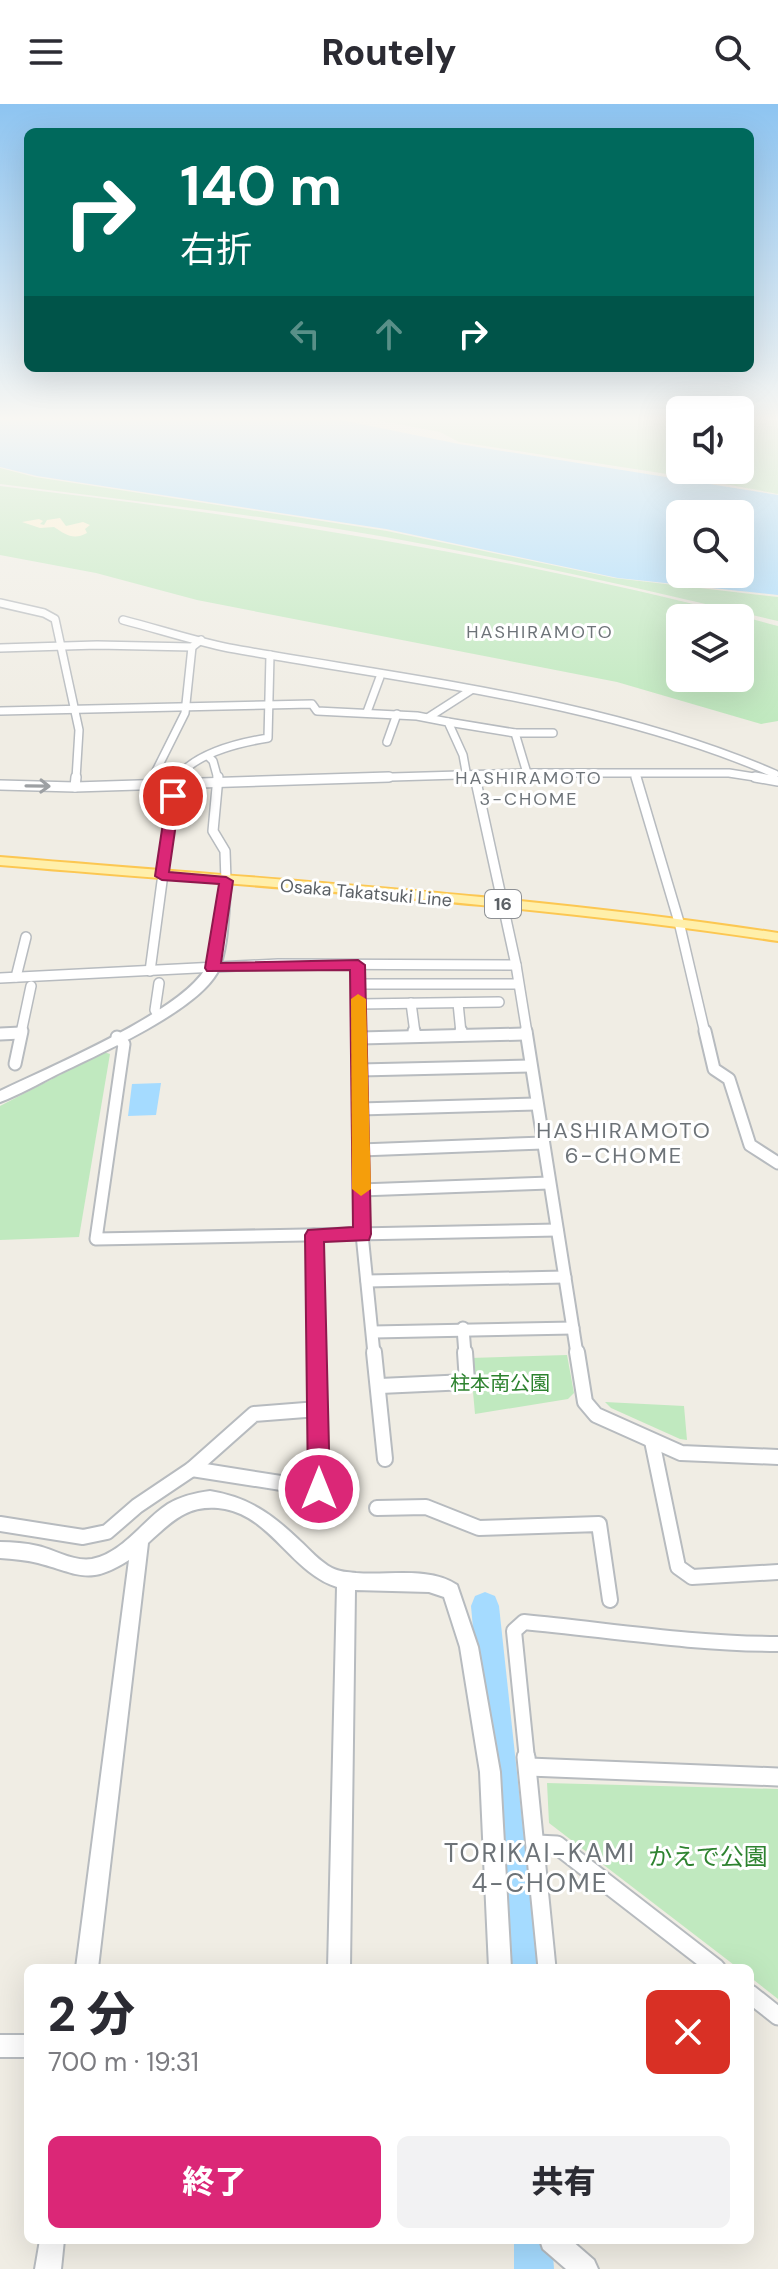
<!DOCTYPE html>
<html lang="ja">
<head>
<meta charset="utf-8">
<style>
	:root { --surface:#fff; --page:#f2f2f3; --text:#2b2b33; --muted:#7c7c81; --accent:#db2777 }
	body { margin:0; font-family:"DM Sans","Noto Sans JP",sans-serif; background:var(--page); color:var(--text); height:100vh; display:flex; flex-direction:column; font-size:30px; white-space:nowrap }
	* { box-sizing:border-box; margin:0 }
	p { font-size:26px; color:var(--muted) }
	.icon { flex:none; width:44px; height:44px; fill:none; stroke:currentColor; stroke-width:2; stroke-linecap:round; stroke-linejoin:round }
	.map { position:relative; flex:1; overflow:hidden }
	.sheet { position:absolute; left:24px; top:1860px; width:730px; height:280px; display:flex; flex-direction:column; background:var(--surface); border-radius:12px; box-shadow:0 8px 32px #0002 }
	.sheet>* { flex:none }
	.top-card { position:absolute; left:24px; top:24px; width:730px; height:244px; border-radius:12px; box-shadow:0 8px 32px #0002; background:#00695c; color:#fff; overflow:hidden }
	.controls { position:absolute; left:666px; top:292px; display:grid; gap:16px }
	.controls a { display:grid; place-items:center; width:88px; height:88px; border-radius:12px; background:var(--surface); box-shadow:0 8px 32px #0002; font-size:40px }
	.pin { position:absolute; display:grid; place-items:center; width:68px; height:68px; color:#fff; margin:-34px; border:4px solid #fff; border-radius:50%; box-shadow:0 2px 8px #0007 }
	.me { position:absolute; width:88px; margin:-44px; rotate:0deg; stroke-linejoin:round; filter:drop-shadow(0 0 6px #0008) }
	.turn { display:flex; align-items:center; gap:28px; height:168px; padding:0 24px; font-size:36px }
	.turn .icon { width:104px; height:104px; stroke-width:2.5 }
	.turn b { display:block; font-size:56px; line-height:68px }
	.lanes { display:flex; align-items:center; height:76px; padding:0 24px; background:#0003; justify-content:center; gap:40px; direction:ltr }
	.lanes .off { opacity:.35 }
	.round { display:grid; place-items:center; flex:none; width:84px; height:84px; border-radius:12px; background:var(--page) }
	.headline { display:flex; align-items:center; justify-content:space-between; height:136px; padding:0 24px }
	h1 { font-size:48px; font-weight:800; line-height:60px }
	.button { display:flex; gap:16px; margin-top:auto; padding:16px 24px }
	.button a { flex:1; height:92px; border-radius:12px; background:var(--accent); color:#fff; font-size:32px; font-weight:800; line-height:92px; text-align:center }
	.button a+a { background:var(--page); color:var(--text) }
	header { display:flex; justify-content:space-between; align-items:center; height:104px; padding:0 24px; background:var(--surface); font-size:36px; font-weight:800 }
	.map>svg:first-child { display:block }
</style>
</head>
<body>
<header><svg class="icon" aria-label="menu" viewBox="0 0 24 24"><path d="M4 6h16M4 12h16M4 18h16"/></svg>Routely<svg class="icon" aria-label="search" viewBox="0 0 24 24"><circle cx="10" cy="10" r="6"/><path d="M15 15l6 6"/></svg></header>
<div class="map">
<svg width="778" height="2165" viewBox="0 0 778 2165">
	<rect width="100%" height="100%" fill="#f0ede4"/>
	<g fill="#c0e9bf" fill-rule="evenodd">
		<path d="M366,314h314v52h60v-52h38v76l-85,-16 -234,-36 -19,-10z"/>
		<path d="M0,364l35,9 352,54 227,47 164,19v24c-144,-34 -289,-67 -434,-91 -115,-19 -229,-31 -344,-46z"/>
		<path d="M0,382c261,31 523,71 778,140v95l-17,3 -144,-42 -420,-82 -101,-27 -96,-18zM680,514h60v60h-60z"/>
		<path d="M104,948l6,2 -31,183 -79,3v-134z"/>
		<path d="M567,1251l7,38 -6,6 -93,15 -5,-56z"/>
		<path d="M605,1298l79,4 3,34 -7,-1 -69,-31z"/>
		<path d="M547,1679l231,6v210l-28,-22v-9h-12l-189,-145z"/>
	</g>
	<path fill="#fdf2d2" d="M60,414l6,8 17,-4 7,3 -5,4 2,4c-14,8 -22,1 -33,-6l-14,1 -18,-6 17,-3 4,2 -3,3 4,1 3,-5z"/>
	<g fill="#a5dbff" fill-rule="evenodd">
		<path d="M0,314h331l128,26 319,51v100l-160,-17 -232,-49 -349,-53 -37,-9zM740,410v60h-60v-60z"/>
		<path d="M161,979l-5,32 -28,1 4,-32z"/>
	</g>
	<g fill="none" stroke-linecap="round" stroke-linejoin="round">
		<g fill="#a5dbff" fill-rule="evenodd">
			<path d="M485,1488l10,4 4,10 39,362h-34l-33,-362 4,-10z"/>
			<path d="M514,2136h38l2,29h-40z"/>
		</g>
		<g stroke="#b7bbbf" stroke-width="10">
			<g id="minor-far4">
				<path d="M0,499l44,10 11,6 24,111 -3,49"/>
				<path d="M123,516c35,9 71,21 106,28 179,32 379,53 546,126"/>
				<path d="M0,544l97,-3 95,2 9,-7"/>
				<path d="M0,607l312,-7 5,7 100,5 31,6 15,33 4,22"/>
				<path d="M367,608l13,-35"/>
				<path d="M429,613l42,-27"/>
				<path d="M448,618l67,11h38"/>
				<path d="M515,629l12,40"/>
				<path d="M387,638l10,-28"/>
				<path d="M208,652l5,5 5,18"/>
				<path d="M635,670l2,5"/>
				<path d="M475,672l1,3"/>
				<path d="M152,675l33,-66 7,-66"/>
				<path d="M176,675c19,-26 61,-36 92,-41l2,-83"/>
				<path d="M324,675l203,-6h202l38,6"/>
			</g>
		</g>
		<g stroke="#b7bbbf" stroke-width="12">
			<g id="minor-far3">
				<path d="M76,673l-1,10 314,-10"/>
				<path d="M218,673l-5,54 12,20 1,30"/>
				<path d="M475,673l41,188 11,68"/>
				<path d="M636,673l43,145 26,111"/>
				<path d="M755,673l23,4"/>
				<path d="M0,681l75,2"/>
				<path d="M149,682l4,-9"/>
				<path d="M358,861l1,68"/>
				<path d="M150,867l26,-194"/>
				<path d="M16,873l10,-40"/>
				<path d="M0,874l278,-14 238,1"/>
				<path d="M358,880h160"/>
				<path d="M411,899l4,30"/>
				<path d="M458,899l3,30"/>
				<path d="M359,900l140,-2"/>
				<path d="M158,911l-3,-5 4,-27"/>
				<path d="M16,929h5"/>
				<path d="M21,929l10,-47"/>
			</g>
		</g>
		<g stroke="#b7bbbf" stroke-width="15">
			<g id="minor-far2">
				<path d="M359,927l3,203 12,120"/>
				<path d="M414,927l1,5"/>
				<path d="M461,927v4"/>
				<path d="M526,927l51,323"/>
				<path d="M705,927l9,38 15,10 21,66 28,18"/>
				<path d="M0,930l21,-1"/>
				<path d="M117,933l7,7 -28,195 461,-9"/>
				<path d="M360,934l164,-4"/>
				<path d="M15,960l7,-33"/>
				<path d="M360,966l170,-4"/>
				<path d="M360,1005l176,-5"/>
				<path d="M361,1046l182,-7"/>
				<path d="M361,1086l188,-7"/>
				<path d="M314,1131l2,119"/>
				<path d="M367,1177l198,-4"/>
				<path d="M463,1224l2,26"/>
				<path d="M373,1228l200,-4"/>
			</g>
		</g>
		<g stroke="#b7bbbf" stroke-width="18">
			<g id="minor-far1">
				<path d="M374,1248l11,107"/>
				<path d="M577,1248l8,50 11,13 85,38 97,4"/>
				<path d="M380,1282l87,-4 -2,-30"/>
				<path d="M652,1337l26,126 14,10 86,-5"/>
				<path d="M192,1365l127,20 -3,-137"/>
				<path d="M377,1404l49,-1 53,21 120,-4 11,76"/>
				<path d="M0,1420l83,13 24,-5 30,-26 55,-37 62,-55 64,-5"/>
				<path d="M527,1655l-13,-128 10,-9c84,8 169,22 254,22"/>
			</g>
		</g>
		<g stroke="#b7bbbf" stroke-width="21">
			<g id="minor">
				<path d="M526,1653l21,211"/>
				<path d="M529,1663l249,10"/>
				<path d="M537,1740l20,1 159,123"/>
				<path d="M750,1890l28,22"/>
			</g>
		</g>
		<g stroke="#b7bbbf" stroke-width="4">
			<g id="tertiary">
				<path d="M226,774l5,3c-3,26 -2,69 -14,92 -22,39 -120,82 -161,102 -18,9 -37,20 -56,27v-11c45,-22 192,-83 208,-128l13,-82z"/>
				<path d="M210,1387c38,6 62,23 89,49 10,9 21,22 33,28 7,4 16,4 24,5 32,3 73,-7 101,12l21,62 22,125 11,196h-22l-9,-196 -20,-125 -16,-50 -15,-5 -74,-2 -5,378h-22l9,-381c-45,-14 -65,-69 -112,-78 -36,-6 -52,11 -77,34l-50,425h-22l53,-408c-41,26 -49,14 -91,3 -12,-3 -25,-4 -38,-5v-16c13,0 25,1 38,4 17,4 36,16 54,13 31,-6 51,-39 76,-55 13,-8 27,-11 42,-13z"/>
				<rect x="0" y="1931" width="28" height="22"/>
				<path d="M40,2136h24l-3,29h-26z"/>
				<path d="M540,2136h31l23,20 4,9h-32l-23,-20z"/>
			</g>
		</g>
		<g stroke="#fcc752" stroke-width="4">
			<path id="primary" d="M0,753c259,22 521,37 778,76v8c-257,-39 -519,-54 -778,-76z"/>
		</g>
		<use href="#minor-far4" stroke="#fff" stroke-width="7"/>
		<use href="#minor-far3" stroke="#fff" stroke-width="9"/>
		<use href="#minor-far2" stroke="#fff" stroke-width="11"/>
		<use href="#minor-far1" stroke="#fff" stroke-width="14"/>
		<use href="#minor" stroke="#fff" stroke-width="17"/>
		<use href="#tertiary" fill="#fff" fill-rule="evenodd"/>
		<use href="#primary" fill="#ffefaa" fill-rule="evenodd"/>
	</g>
	<defs><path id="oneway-shaft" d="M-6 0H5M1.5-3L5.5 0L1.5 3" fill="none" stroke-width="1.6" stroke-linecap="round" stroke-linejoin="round" transform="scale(2)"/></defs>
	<use stroke="#9da0a3" href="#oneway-shaft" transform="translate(38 682) rotate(1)"/>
	<linearGradient id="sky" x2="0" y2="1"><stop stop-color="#8dc4f1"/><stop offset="0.51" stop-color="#f8f7f3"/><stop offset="1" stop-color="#f8f7f3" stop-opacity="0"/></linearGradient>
	<rect width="778" height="617" fill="url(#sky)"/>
	<path fill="#db2777" stroke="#8e194d" stroke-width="2" d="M173,688l7,4 -11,76 57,5 7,4 -12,82 137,-3 7,5 6,269 -2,6 -45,2 6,247 -3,8 -8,3 -8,-3 -3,-8 -3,-254 3,-5 45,-3 -3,-257 -143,1 -2,-3 14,-84 -57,-4 -7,-4 12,-80z"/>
	<path fill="#f59e0b" d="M358,890l8,5 5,190 -10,7 -9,-7 -1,-190z"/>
	<g text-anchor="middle" stroke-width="6" stroke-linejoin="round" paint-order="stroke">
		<g font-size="18" letter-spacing="2" fill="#6d7378" stroke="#fff">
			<text x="540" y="534">HASHIRAMOTO</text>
			<text x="529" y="680">HASHIRAMOTO<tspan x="529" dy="21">3-CHOME</tspan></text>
		</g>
		<g font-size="18" fill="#5c6166" stroke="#fff">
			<text transform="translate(366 789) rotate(5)" y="6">Osaka Takatsuki Line</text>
		</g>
		<rect fill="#fff" stroke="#8d9094" stroke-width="2" x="485" y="786" width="36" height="28" rx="6"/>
		<g font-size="18" font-weight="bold" fill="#5c6166">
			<text x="503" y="806">16</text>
		</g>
		<g font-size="20" fill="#2e8330" stroke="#fff">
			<text x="500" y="1286">柱本南公園</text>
		</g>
		<g font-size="22" letter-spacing="2" fill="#6d7378" stroke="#fff">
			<text x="624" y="1034">HASHIRAMOTO<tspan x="624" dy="25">6-CHOME</tspan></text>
		</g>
		<g font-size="24" fill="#2e8330" stroke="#fff">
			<text x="708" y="1761">かえで公園</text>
		</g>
		<g font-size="26" letter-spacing="2" fill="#6d7378" stroke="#fff">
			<text x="540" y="1758">TORIKAI-KAMI<tspan x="540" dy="30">4-CHOME</tspan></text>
		</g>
	</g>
</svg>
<div class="controls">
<a><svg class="icon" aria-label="sound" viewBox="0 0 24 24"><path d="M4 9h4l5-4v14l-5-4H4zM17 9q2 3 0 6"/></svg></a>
<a><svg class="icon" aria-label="search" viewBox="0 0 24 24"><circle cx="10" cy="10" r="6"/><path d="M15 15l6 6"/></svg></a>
<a><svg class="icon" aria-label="layers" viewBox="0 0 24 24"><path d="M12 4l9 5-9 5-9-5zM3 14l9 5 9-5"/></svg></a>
</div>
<div class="pin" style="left:173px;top:692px;background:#d93025"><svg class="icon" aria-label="arrive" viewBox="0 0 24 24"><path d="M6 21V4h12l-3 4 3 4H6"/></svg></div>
<svg class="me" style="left:319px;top:1385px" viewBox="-20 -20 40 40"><circle r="17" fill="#db2777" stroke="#fff" stroke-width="3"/><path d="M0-11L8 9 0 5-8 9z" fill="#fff"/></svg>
<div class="top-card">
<div class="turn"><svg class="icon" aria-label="right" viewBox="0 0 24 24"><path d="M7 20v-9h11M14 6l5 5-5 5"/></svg><div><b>140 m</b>右折</div></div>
<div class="lanes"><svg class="icon off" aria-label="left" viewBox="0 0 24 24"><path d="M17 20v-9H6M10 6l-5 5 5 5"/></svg><svg class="icon off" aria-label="ahead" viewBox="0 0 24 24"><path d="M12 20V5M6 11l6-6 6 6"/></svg><svg class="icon" aria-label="right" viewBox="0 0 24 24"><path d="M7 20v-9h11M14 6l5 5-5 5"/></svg></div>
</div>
<section class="sheet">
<div class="headline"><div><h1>2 分</h1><p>700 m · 19:31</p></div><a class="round" style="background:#d93025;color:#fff"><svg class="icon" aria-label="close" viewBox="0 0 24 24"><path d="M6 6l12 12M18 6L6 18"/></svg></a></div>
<div class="button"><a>終了</a><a>共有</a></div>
</section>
</div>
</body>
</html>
